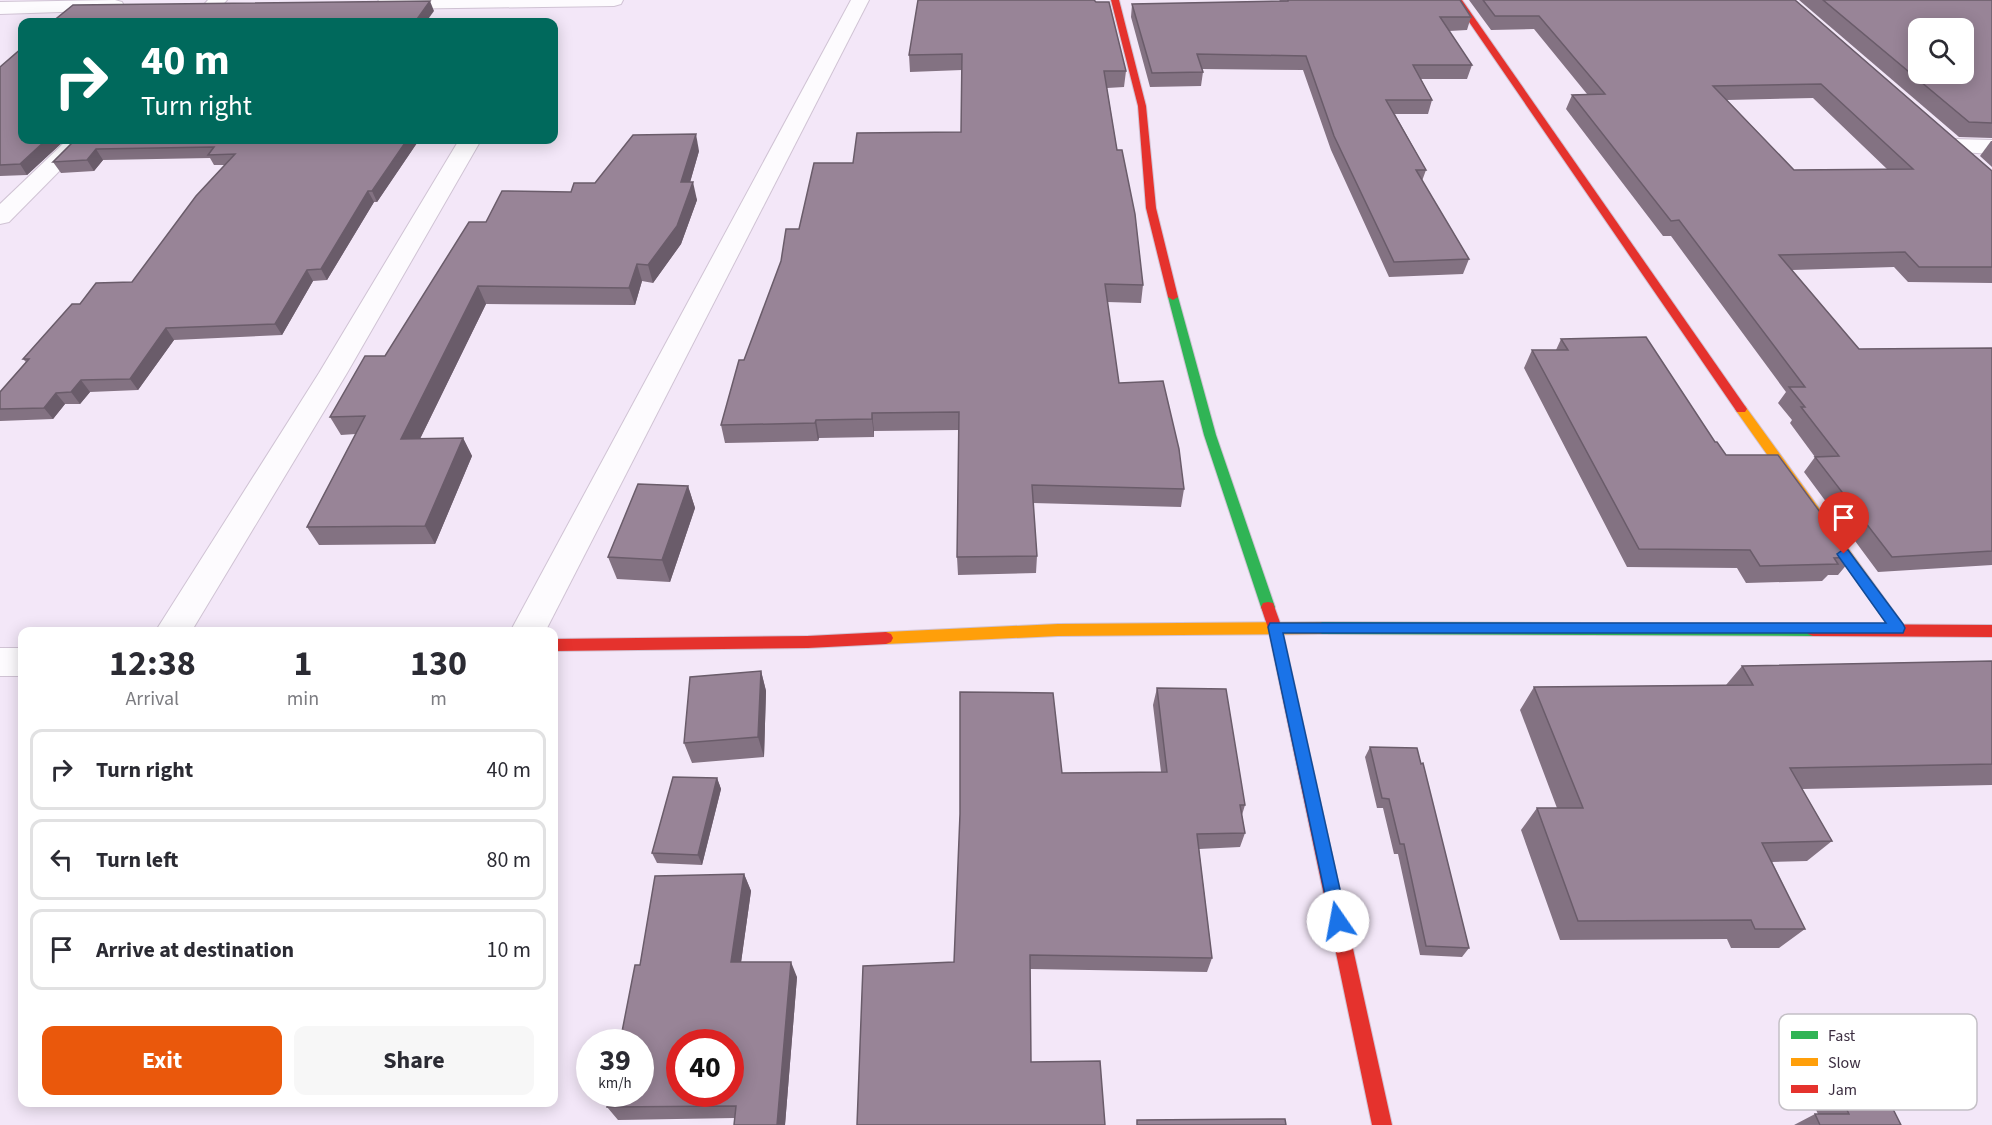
<!DOCTYPE html>
<html lang="en">
<head>
<meta charset="utf-8">
<style>
	:root { --surface:#fff; --page:#f7f7f7; --text:#2b2b33; --muted:#7c7c81; --line:#e1e1e2; --accent:#ea580c }
	body { margin:0; font-family:"Source Sans 3",sans-serif; background:var(--page); color:var(--text); height:100vh; display:flex; flex-direction:column; font-size:22px; white-space:nowrap }
	* { box-sizing:border-box; margin:0 }
	p { font-size:20px; color:var(--muted) }
	.icon { flex:none; width:33px; height:33px; fill:none; stroke:currentColor; stroke-width:2; stroke-linecap:round; stroke-linejoin:round }
	.map { position:relative; flex:1; overflow:hidden }
	.details { position:absolute; left:18px; top:627px; width:540px; height:480px; display:flex; flex-direction:column; background:var(--surface); border-radius:12px; box-shadow:0 3px 15px #0003 }
	.details>* { flex:none }
	.hud { position:absolute; left:18px; top:18px; width:540px; height:126px; border-radius:12px; box-shadow:0 3px 15px #0003; background:#00695c; color:#fff; overflow:hidden }
	.fabs { position:absolute; left:1908px; top:18px; display:grid; gap:12px }
	.fabs a { display:grid; place-items:center; width:66px; height:66px; border-radius:12px; background:var(--surface); box-shadow:0 3px 15px #0003; font-size:30px }
	.speed { position:absolute; left:576px; top:1029px; display:flex; gap:12px; font-size:30px; font-weight:700; text-align:center }
	.speed>* { display:grid; place-content:center; width:78px; height:78px; border-radius:50%; background:var(--surface); box-shadow:0 3px 15px #0003; line-height:1 }
	.speed small { font-size:15px; font-weight:400 }
	.speed .limit { border:9px solid #d22; background:#fff; color:#111 }
	.pin { position:absolute; display:grid; place-items:center; width:51px; height:51px; color:#fff; margin:-62px -26px; border-radius:50% 50% 50% 0; rotate:-45deg; box-shadow:0 0 6px #0007 }
	.pin .icon { rotate:45deg }
	.me { position:absolute; width:66px; margin:-33px; rotate:348deg; stroke-linejoin:round; filter:drop-shadow(0 0 4px #0008) }
	.turn { display:flex; align-items:center; gap:21px; height:126px; padding:0 24px; font-size:27px }
	.turn .icon { width:78px; height:78px; stroke-width:2.5 }
	.turn b { display:block; font-size:42px; line-height:51px }
	.eta { display:flex; justify-content:space-evenly; align-items:center; height:102px; text-align:center }
	.eta b { font-size:36px; font-weight:700; line-height:42px }
	.action { display:flex; gap:12px; margin-top:auto; padding:12px 24px }
	.action a { flex:1; height:69px; border-radius:12px; background:var(--accent); color:#fff; font-size:24px; font-weight:700; line-height:69px; text-align:center }
	.action a+a { background:var(--page); color:var(--text) }
	ul { padding:0; list-style:none }
	li { display:flex; align-items:center; gap:18px; height:81px; margin:0 12px 9px; padding:0 12px; border:3px solid var(--line); border-radius:12px }
	li div { flex:1 }
	li b { display:block; font-size:22px }
	li em { font-style:normal }
	.map>svg:first-child { display:block }
</style>
</head>
<body>
<div class="map">
<svg width="1992" height="1125" viewBox="0 0 1992 1125">
	<rect width="100%" height="100%" fill="#f3e7f8"/>
	<g fill="none" stroke-linecap="round" stroke-linejoin="round">
		<g stroke="#d0c3d4" stroke-width="2">
			<g id="street">
				<path d="M115,0l7,2 2,4 -2,4 -122,4v-12z"/>
				<path d="M208,0h19l-20,22h-19z"/>
				<path d="M379,0h244l-2,4 -7,2 -228,3 -7,-2 -2,-4z"/>
				<path d="M851,0h18l-324,632h-35z"/>
				<path d="M1953,139l39,1v14l-47,-3 -3,-5 3,-5z"/>
				<path d="M67,140h23l-81,82 -9,2v-20z"/>
				<path d="M459,140h22l-134,233 -156,259h-36l164,-259z"/>
				<rect x="0" y="648" width="22" height="28"/>
			</g>
		</g>
		<g stroke="#d0c3d4" stroke-width="2">
			<g id="fast">
				<path d="M1173,294l5,3 38,138 59,172 -2,4h-10l-2,-4 -57,-172 -36,-138z"/>
				<path d="M1320,622l493,2 5,2 2,4 -2,4 -5,2 -493,-2 -5,-2 -2,-4 2,-4z"/>
			</g>
		</g>
		<g stroke="#d0c3d4" stroke-width="2">
			<g id="slow">
				<path d="M1741,405l4,1 158,218 2,4 -2,4h-10l-156,-220 -2,-3z"/>
				<path d="M1320,622l5,2 2,4 -2,4 -5,2 -262,2 -172,8 -5,-2 -2,-4 2,-4 5,-2 172,-8z"/>
			</g>
		</g>
		<g stroke="#d0c3d4" stroke-width="2">
			<g id="jam">
				<path d="M1111,0h8l27,106 10,102 22,89 -5,3 -5,-3 -22,-89 -8,-102z"/>
				<path d="M1454,0h8l283,406 2,3 -2,3h-8z"/>
				<path d="M1268,602l5,1 9,25 110,497h-20l-104,-497 -7,-21 2,-4z"/>
				<path d="M1813,624l179,1v12l-179,-1 -5,-2 -2,-4 2,-4z"/>
				<path d="M886,632l5,2 2,4 -2,4 -5,2 -78,4 -254,3v-12l254,-3z"/>
			</g>
		</g>
		<use href="#street" fill="#fdfbfe" fill-rule="evenodd"/>
		<use href="#fast" fill="#30b455" fill-rule="evenodd"/>
		<use href="#slow" fill="#ff9f0a" fill-rule="evenodd"/>
		<use href="#jam" fill="#e5322d" fill-rule="evenodd"/>
	</g>
	<g fill="#837282" fill-rule="evenodd">
		<path d="M918,0l208,71 -2,16 -17,1 10,62 26,135 -2,18 -34,-1 12,81 65,106 -3,18 -148,-4 4,53 -1,17 -78,2 -1,-18 2,-127 -85,1v6l-55,1 -1,3 -93,2 -4,-18 23,-65 55,-131 54,-66 108,-31 1,-62 -52,2 -1,-17z"/>
		<path d="M1279,0h181l11,17 -4,13 -18,1 23,34 -5,14h-46l11,21 -4,14h-33l31,56 -4,11 47,78 -6,15 -74,3 -58,-127 -28,-80 -101,-1 1,3 -2,14 -51,1 -19,-70 1,-13 148,-3z"/>
		<path d="M1469,0h326l197,171v112l-84,-1 -14,-15 -102,3 67,79 133,-1v217l-114,7 -74,-100 11,-15 -25,-34 2,-3 -14,-17 8,-11 -115,-156h-8l-97,-127 6,-14 15,-1 -53,-65 -43,1zM1813,98l74,71 -93,1 -67,-70z"/>
		<path d="M1799,0h193v138l-33,-1z"/>
		<path d="M0,67l22,73h43l-38,35 -27,1z"/>
		<path d="M75,140h344l-42,62h-3l-47,78 -14,1 -31,54 -108,5 -36,50 -48,2 -10,12h-15l-12,15 -53,2v-29l26,-30 -3,-3 57,-55 52,-22 93,-117h-11l-4,-7 -107,2 -9,11 -33,2 -8,-11z"/>
		<path d="M1991,141h1v26l-12,-11z"/>
		<path d="M699,151l-9,31 7,18 -16,44 -28,39 -11,-2 -7,24 -149,-1 -66,135 43,-1 9,18 -37,88 -116,1 -12,-18 49,-93 -15,1 -11,-18 55,-61 101,-134 109,-39z"/>
		<path d="M1561,339l154,103 11,13 127,102 -15,18h-10l-6,6 -76,2 -9,-15 -110,-1 -103,-199 8,-18h24z"/>
		<path d="M688,486l7,22 -25,74 -53,-3 -9,-22z"/>
		<path d="M1992,661v124l-190,4 30,52 -25,20 -35,1 33,67 -26,19h-48l-4,-9 -167,1 -39,-110 16,-22h20l-37,-98 14,-23 192,-2 16,-19z"/>
		<path d="M761,671l5,20 -2,66 -72,6 -8,-20z"/>
		<path d="M1157,688l88,117 -3,10 3,18 -5,14 -41,2 13,109 -5,14 -177,-3 -173,156 97,-163 108,-189 99,-1 -8,-67z"/>
		<path d="M1370,747l99,201 -7,9 -42,-2 -22,-101h-4l-11,-46h-6l-12,-51z"/>
		<path d="M717,778l4,11 -19,76 -45,-2 -5,-10z"/>
		<path d="M744,874l7,17 -10,71 56,15 -12,148h-51l1,-7 -117,2 -11,-13 33,-142z"/>
		<path d="M1824,1063l77,62h-107l21,-11h3l-18,-37z"/>
	</g>
	<g fill="#6a5c6a">
		<path d="M430,1l4,10 -8,11h-11z"/>
		<path d="M696,134l3,17 -14,49 -4,-18z"/>
		<path d="M46,140h19l-38,35 -7,-11z"/>
		<path d="M407,140h12l-42,62 -5,-11z"/>
		<path d="M96,149l7,11 -9,11 -7,-11z"/>
		<path d="M693,182l4,18 -16,44 -28,39 -5,-18z"/>
		<path d="M368,191l6,11 -47,78 -6,-11z"/>
		<path d="M637,264l5,17 -7,24 -6,-17z"/>
		<path d="M307,270l6,11 -31,54 -7,-11z"/>
		<path d="M478,286l8,18 -75,153 -10,-18z"/>
		<path d="M166,328l8,12 -36,50 -8,-11z"/>
		<path d="M81,380l9,12 -10,12 -9,-12z"/>
		<path d="M56,393l9,11 -12,15 -9,-11z"/>
		<path d="M872,413l2,18v6l-2,-18z"/>
		<path d="M816,420l3,18 -1,3 -3,-18z"/>
		<path d="M463,438l9,18 -37,88 -10,-18z"/>
		<path d="M688,486l7,22 -25,74 -8,-22z"/>
		<path d="M761,671l5,20 -2,66 -6,-20z"/>
		<path d="M717,778l4,11 -19,76 -4,-10z"/>
		<path d="M744,874l7,17 -12,86 -8,-15z"/>
		<path d="M791,962l6,15 -12,148h-8z"/>
	</g>
	<g fill="#988497" stroke="#6a5c6a" stroke-width="1.5" fill-rule="evenodd">
		<path d="M918,0h176l2,2h13l17,69h-22l13,79h5l13,64 8,71 -38,-1 14,99 44,-2 16,68 5,40 -152,-4 5,71 -80,1 2,-145 -87,1v6l-56,1 -1,3 -94,2 18,-65h5l37,-99 5,-32h13l15,-66h39l4,-30 104,-1 1,-78 -53,1z"/>
		<path d="M1288,0h172l11,17h-31l32,48h-59l19,35h-46l40,70h-10l53,89 -75,3 -60,-126 -28,-80 -109,-2 6,18 -51,1 -20,-69 156,-3z"/>
		<path d="M1483,0h312l197,171v96h-73l-14,-15 -126,3 80,94 133,-1v203l-100,6 -77,-100 24,-1 -38,-49h4l-16,-20h16l-126,-167 -8,1 -99,-126 33,-1 -66,-78h-44zM1821,84l92,85 -119,1 -81,-84z"/>
		<path d="M1823,0h169v123l-23,-1zM1918,28h46v46h-46z"/>
		<path d="M430,1l-15,21h-363l21,-17z"/>
		<path d="M22,48v92h24l-26,24 -20,1v-98z"/>
		<path d="M696,134l-15,48h12l-16,44 -29,39 -11,-1 -8,24 -151,-2 -77,153 62,-1 -38,88 -118,1 58,-111 -35,1 35,-61h20l84,-134h17l16,-31 69,1 3,-9h21l38,-48z"/>
		<path d="M75,140h332l-35,51h-4l-47,78 -14,1 -32,54 -109,4 -36,51 -49,1 -10,12 -15,1 -12,15 -44,1v-17l29,-33h-6l49,-55h8l16,-21 36,-1 64,-86 39,-42 -27,1 6,-8 -118,2 -9,11 -34,2z"/>
		<path d="M1646,337l69,105h2l9,13h52l75,102 -19,1 4,6 -78,2 -10,-16 -111,-1 -107,-199h36l-7,-11z"/>
		<path d="M638,484l50,2 -26,74 -54,-3z"/>
		<path d="M1992,661v103l-202,4 42,73 -70,2 43,86h-50l-4,-9 -173,1 -41,-113h46l-49,-121 219,-2 -11,-19z"/>
		<path d="M761,671l-3,66 -74,6 6,-66z"/>
		<path d="M1157,688l69,1 19,116h-5l5,28 -48,1 15,124 -182,-3 1,107 69,-1 5,64h-248l6,-159 91,-4 6,-148v-122l93,1 9,80 105,-1z"/>
		<path d="M1370,747l47,1 4,16 2,-1 46,185 -43,-2 -22,-102h-4l-11,-45 -7,-1z"/>
		<path d="M673,777l44,1 -19,77 -46,-2z"/>
		<path d="M744,874l-13,88h60l-14,163h-43l2,-19 -129,1 3,-13h30v-52h-20l15,-77h5l15,-89zM680,1042h50v52h-50z"/>
		<path d="M1869,1061l32,64h-81l-5,-11h34l-25,-51z"/>
		<path d="M1285,1119l1,6h-149v-5z"/>
	</g>
	<path fill="#1a73e8" stroke="#114b97" stroke-width="1.5" d="M1844,549l4,1 55,74 2,4 -2,5h-620l64,288 -3,6 -6,3 -6,-3 -64,-300 2,-4h616l-47,-66 -2,-3z"/>
	<rect x="1779" y="1014" width="198" height="96" rx="9" fill="#fff" stroke="#c4c0c6" stroke-width="1.5"/>
	<rect x="1791" y="1031" width="27" height="8" fill="#30b455"/>
	<rect x="1791" y="1058" width="27" height="8" fill="#ff9f0a"/>
	<rect x="1791" y="1085" width="27" height="8" fill="#e5322d"/>
	<g font-size="16" fill="#3c2e41">
		<text x="1828" y="1041">Fast</text>
		<text x="1828" y="1068">Slow</text>
		<text x="1828" y="1095">Jam</text>
	</g>
</svg>
<div class="fabs">
<a><svg class="icon" aria-label="search" viewBox="0 0 24 24"><circle cx="10" cy="10" r="6"/><path d="M15 15l6 6"/></svg></a>
</div>
<div class="speed"><div>39<small>km/h</small></div><div class="limit">40</div></div>
<div class="pin" style="left:1844px;top:554px;background:#d93025"><svg class="icon" aria-label="arrive" viewBox="0 0 24 24"><path d="M6 21V4h12l-3 4 3 4H6"/></svg></div>
<svg class="me" style="left:1338px;top:921px" viewBox="-20 -20 40 40"><circle r="19" fill="#fff"/><path d="M0-13L10 11 0 6-10 11z" fill="#1a73e8"/></svg>
<div class="hud">
<div class="turn"><svg class="icon" aria-label="right" viewBox="0 0 24 24"><path d="M7 20v-9h11M14 6l5 5-5 5"/></svg><div><b>40 m</b>Turn right</div></div>
</div>
<section class="details">
<div class="eta">
<div><b>12:38</b><p>Arrival</p></div>
<div><b>1</b><p>min</p></div>
<div><b>130</b><p>m</p></div>
</div>
<ul>
<li><svg class="icon" aria-label="right" viewBox="0 0 24 24"><path d="M7 20v-9h11M14 6l5 5-5 5"/></svg><div><b>Turn right</b></div><em>40 m</em></li>
<li><svg class="icon" aria-label="left" viewBox="0 0 24 24"><path d="M17 20v-9H6M10 6l-5 5 5 5"/></svg><div><b>Turn left</b></div><em>80 m</em></li>
<li><svg class="icon" aria-label="arrive" viewBox="0 0 24 24"><path d="M6 21V4h12l-3 4 3 4H6"/></svg><div><b>Arrive at destination</b></div><em>10 m</em></li>
</ul>
<div class="action"><a>Exit</a><a>Share</a></div>
</section>
</div>
</body>
</html>
